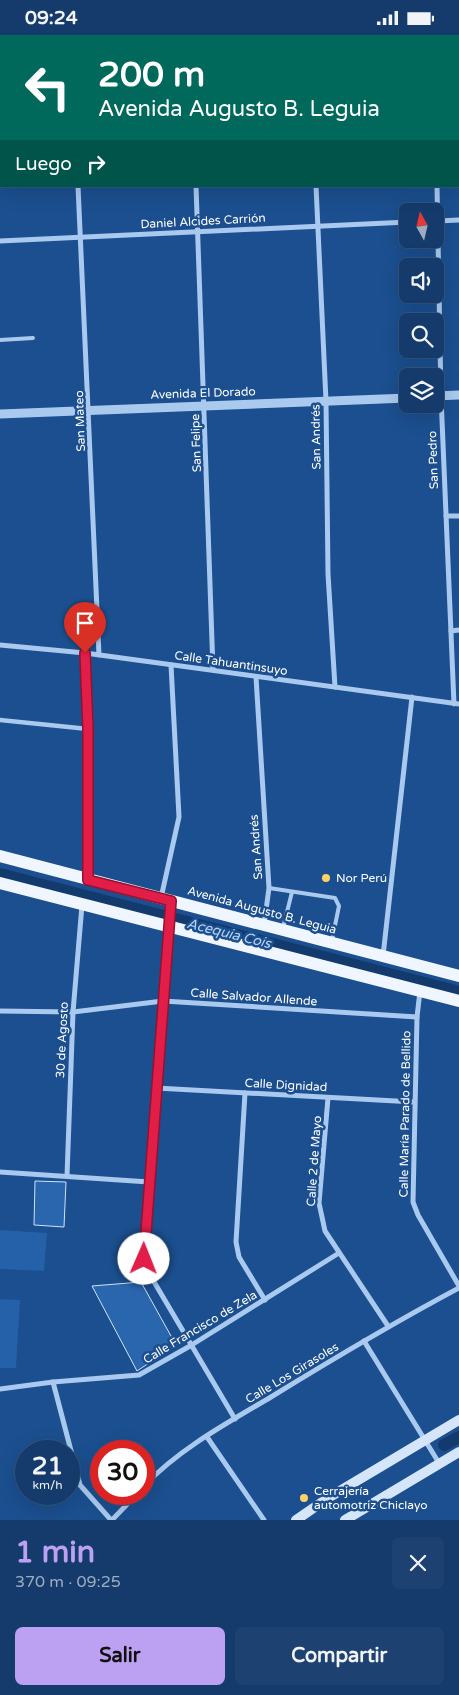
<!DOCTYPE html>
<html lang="es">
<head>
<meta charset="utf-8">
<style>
	:root { --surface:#143b6b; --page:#1d4271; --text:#f1f3f6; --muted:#9dadc1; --line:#33557e; --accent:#bca0f2 }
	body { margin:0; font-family:"Varela Round",sans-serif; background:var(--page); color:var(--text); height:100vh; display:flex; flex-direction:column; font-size:19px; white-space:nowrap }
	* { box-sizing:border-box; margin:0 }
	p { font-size:16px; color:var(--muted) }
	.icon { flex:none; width:28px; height:28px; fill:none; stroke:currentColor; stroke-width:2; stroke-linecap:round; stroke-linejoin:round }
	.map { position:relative; height:1485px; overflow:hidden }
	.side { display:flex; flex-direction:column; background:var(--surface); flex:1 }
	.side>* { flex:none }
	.banner { position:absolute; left:0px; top:0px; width:460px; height:152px; box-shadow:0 5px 20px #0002,0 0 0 1px var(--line); background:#00695c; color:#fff; overflow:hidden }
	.needle { width:32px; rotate:352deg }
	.controls { position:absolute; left:399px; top:168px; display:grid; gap:10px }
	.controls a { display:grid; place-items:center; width:45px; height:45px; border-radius:8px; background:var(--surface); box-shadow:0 5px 20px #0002,0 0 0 1px var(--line); font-size:25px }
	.speed { position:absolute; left:15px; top:1405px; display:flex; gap:10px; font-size:25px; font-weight:700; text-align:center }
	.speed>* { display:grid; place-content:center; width:65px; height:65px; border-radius:50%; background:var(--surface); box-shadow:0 5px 20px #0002,0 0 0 1px var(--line); line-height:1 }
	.speed small { font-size:12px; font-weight:400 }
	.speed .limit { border:8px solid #d22; background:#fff; color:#111 }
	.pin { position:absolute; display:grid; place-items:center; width:42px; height:42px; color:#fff; margin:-51px -21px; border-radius:50% 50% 50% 0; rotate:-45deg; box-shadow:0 0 5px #0007 }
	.pin .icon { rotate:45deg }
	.me { position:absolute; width:55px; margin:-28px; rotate:1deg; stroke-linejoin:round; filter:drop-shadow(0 0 4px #0008) }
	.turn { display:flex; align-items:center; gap:18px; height:105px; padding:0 15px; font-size:22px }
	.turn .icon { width:65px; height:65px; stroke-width:2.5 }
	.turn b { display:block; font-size:35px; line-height:42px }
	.then { display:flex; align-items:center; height:48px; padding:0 15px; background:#0003; gap:10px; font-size:19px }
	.round { display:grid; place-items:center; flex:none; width:52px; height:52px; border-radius:8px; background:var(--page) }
	.headline { display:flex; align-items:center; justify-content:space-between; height:85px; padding:0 15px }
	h1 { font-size:30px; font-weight:700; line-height:38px; color:var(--accent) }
	.primary-button { display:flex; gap:10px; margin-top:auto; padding:10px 15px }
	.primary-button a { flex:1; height:58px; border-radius:8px; background:var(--accent); color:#111; font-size:20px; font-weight:700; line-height:58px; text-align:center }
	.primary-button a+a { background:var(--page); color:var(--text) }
	.status { display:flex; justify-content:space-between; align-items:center; height:35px; padding:0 25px; background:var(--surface); direction:ltr }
	.status svg { height:14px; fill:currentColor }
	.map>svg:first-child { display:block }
</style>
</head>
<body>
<div class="status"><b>09:24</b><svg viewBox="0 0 49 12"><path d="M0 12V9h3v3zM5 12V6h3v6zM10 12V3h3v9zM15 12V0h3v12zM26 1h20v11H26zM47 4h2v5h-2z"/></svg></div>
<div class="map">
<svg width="459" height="1485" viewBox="0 0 459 1485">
	<rect width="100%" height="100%" fill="#1b4f8f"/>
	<g fill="#2461a8">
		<path d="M0,1195l47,3 -3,38 -44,-2z"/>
		<path d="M0,1264l20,1 -4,68h-16z"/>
	</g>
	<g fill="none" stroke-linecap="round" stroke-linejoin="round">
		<g stroke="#123a6d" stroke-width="12">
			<path d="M0,839l459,118"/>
			<path d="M444,1410l15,-8"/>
		</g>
	</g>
	<g fill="#2a66ad" stroke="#cfe3fa">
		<path d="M35,1146l31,1 -2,45 -30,-2z"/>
		<path d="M141,1247l35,63 -39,26 -45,-85z"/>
	</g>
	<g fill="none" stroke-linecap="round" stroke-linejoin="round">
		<g stroke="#a9c9ee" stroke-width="4">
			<path d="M0,305l33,-2"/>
			<path d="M269,853l66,10 4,8 -7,34"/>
			<path d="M283,893l9,-36"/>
		</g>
		<path stroke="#a9c9ee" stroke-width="4.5" d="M0,685l88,9"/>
		<g stroke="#a9c9ee" stroke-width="5">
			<path d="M72,0v1"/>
			<path d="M192,0v1"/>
			<path d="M311,0l1,1"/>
			<path d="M430,0v1"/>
			<path d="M0,44h1"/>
			<path d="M78,151l21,469"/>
			<path d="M196,151l17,484"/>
			<path d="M316,151l10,215 2,173 7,113"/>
			<path d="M437,151l4,210 13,308"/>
			<path d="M437,186l22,-1"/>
			<path d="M0,206l408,-19"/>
			<path d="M446,481h13"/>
			<path d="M451,596l8,-1"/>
			<path d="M0,610l85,8 374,51"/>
			<path d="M85,618l3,76 1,150"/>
			<path d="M256,642l13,211 -5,37"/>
			<path d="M161,863l18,-81 -8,-152"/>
			<path d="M171,867l-27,357 6,16 85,144"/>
			<path d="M383,921l29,-259"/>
			<path d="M420,956l-3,26 -4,185 5,13 41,71"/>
			<path d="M0,976l73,1 90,-11 254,16"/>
			<path d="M156,1053l258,14"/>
			<path d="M245,1058l-9,149 3,15 26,43"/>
			<path d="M328,1063l-9,105 6,28 63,95"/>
			<path d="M0,1137l149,10"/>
			<path d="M67,1141l6,-164 9,-107"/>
			<path d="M364,1306l75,122"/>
			<path d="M53,1347l27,103 31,35"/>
			<path d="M0,1354l53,-7 86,-7 51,-29 149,-93"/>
			<path d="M207,1402l57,83"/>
			<path d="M144,1451c35,-37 83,-63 127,-89 62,-38 124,-75 188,-109"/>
			<path d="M112,1485l25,-26"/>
		</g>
		<g stroke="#a9c9ee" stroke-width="9">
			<path d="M435,361l24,-1"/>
			<path d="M0,379l408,-16"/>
		</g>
		<g stroke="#d6e6fa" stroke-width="10">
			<path d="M296,1485l32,-22 131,-78"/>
			<path d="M345,1485l114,-68"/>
		</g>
		<g stroke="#f0f6ff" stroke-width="12">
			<path d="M0,821l459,120"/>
			<path d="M0,848l459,118"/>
		</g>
	</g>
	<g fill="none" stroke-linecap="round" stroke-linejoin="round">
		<g stroke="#92132f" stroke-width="12">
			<path id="route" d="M85,618l3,76v151l83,21 -27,358"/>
		</g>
		<use href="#route" stroke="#e11d48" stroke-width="9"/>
	</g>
	<g fill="#ffd166" stroke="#1b4f8f" stroke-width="2">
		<circle cx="326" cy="843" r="5"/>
		<circle cx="304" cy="1463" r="5"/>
	</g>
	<g text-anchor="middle" stroke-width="5" stroke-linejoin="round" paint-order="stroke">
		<g font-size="12" fill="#fff" stroke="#1b4f8f">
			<text transform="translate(203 186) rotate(-3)" y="4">Daniel Alcides Carrión</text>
			<text transform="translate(203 358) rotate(-2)" y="4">Avenida El Dorado</text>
			<text transform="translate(80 386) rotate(-92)" y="4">San Mateo</text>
			<text transform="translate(316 402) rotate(-91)" y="4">San Andrés</text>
			<text transform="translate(196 408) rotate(-92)" y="4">San Felipe</text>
			<text transform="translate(433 425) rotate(-92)" y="4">San Pedro</text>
			<text transform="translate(231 628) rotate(8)" y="4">Calle Tahuantinsuyo</text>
			<text transform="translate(256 812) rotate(-94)" y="4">San Andrés</text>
			<text transform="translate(262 875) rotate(15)" y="4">Avenida Augusto B. Leguia</text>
			<text transform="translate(254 962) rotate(4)" y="4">Calle Salvador Allende</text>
			<text transform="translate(62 1005) rotate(-87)" y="4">30 de Agosto</text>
			<text transform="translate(286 1050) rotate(3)" y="4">Calle Dignidad</text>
			<text transform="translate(405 1079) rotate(-89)" y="4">Calle María Parado de Bellido</text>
			<text transform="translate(314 1126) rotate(-86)" y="4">Calle 2 de Mayo</text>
			<text transform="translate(200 1292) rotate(-31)" y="4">Calle Francisco de Zela</text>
			<text transform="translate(292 1338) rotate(-31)" y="4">Calle Los Girasoles</text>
		</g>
		<g font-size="12" fill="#fff" stroke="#1b4f8f" text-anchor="start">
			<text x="336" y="847">Nor Perú</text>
			<text x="314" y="1460">Cerrajería<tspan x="314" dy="14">automotriz Chiclayo</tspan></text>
		</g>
		<g font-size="14" font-style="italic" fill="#b5d3f5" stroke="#1b4f8f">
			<text transform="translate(229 898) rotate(14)" y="5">Acequia Cois</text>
		</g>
	</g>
</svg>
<div class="controls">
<a><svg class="needle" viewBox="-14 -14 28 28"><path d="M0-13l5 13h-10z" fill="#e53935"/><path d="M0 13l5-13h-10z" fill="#9dadc1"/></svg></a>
<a><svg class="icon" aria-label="sound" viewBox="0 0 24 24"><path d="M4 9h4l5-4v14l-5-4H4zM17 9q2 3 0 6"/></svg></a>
<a><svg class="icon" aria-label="search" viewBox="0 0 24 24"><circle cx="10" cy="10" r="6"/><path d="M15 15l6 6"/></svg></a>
<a><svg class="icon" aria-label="layers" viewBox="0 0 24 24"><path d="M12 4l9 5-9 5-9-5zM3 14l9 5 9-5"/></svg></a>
</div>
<div class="speed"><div>21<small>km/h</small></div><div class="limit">30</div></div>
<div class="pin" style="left:85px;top:618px;background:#d93025"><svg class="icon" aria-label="arrive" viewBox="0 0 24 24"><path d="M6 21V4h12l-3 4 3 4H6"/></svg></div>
<svg class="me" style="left:144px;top:1224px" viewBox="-20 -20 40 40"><circle r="19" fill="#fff"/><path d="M0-13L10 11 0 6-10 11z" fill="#e11d48"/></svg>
<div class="banner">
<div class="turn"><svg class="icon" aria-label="left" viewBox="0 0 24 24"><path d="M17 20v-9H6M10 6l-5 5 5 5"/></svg><div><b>200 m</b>Avenida Augusto B. Leguia</div></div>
<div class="then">Luego<svg class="icon" aria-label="right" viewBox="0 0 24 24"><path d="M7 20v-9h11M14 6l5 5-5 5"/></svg></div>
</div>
</div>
<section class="side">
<div class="headline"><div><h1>1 min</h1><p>370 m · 09:25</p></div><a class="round"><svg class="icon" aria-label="close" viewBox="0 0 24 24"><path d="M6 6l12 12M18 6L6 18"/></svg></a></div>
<div class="primary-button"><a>Salir</a><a>Compartir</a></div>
</section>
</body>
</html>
